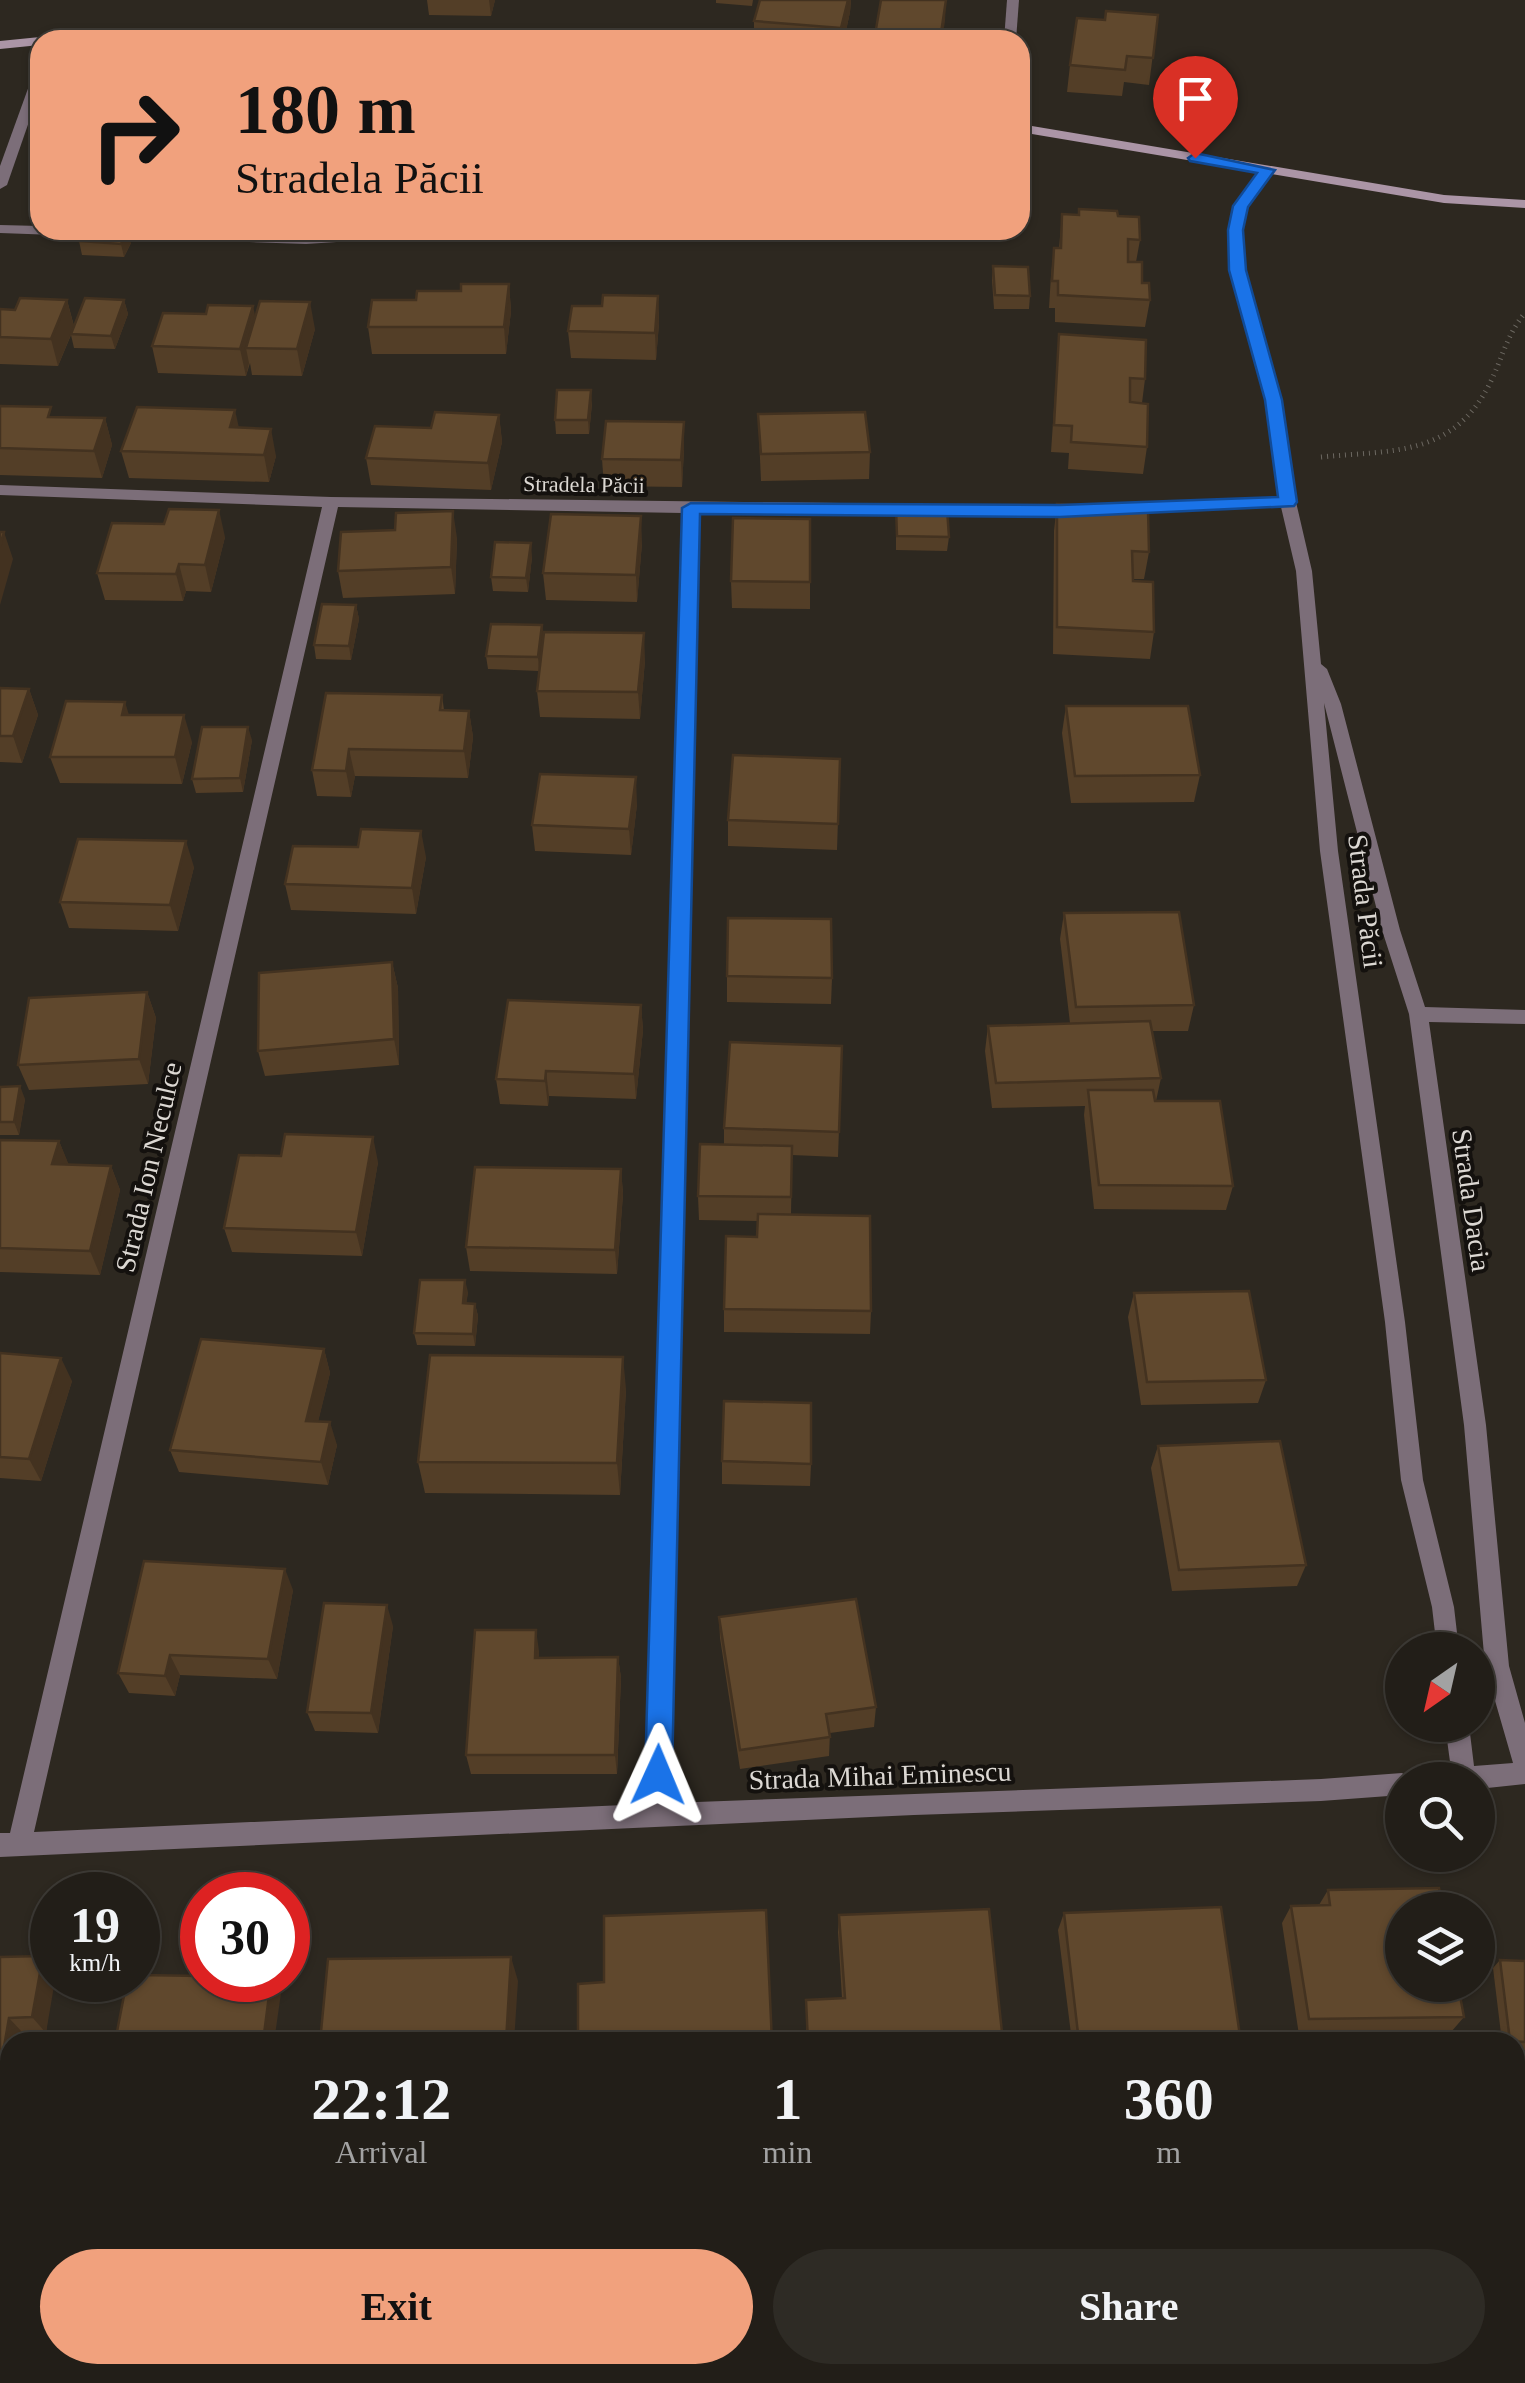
<!DOCTYPE html>
<html lang="en">
<head>
<meta charset="utf-8">
<style>
	:root { --surface:#221e18; --page:#2e2b25; --text:#f1f3f6; --muted:#a2a2a2; --line:#3f3c37; --accent:#f1a17d }
	body { margin:0; font-family:Georgia,serif; background:var(--page); color:var(--text); height:100vh; display:flex; flex-direction:column; font-size:38px; white-space:nowrap }
	* { box-sizing:border-box; margin:0 }
	p { font-size:32px; color:var(--muted) }
	.icon { flex:none; width:55px; height:55px; fill:none; stroke:currentColor; stroke-width:2; stroke-linecap:round; stroke-linejoin:round }
	.map { position:relative; flex:1; overflow:hidden }
	.side { position:absolute; left:0px; top:2032px; width:1525px; height:352px; display:flex; flex-direction:column; background:var(--surface); border-radius:30px 30px 0 0; box-shadow:0 2px 8px #0004,0 0 0 2px var(--line) }
	.side>* { flex:none }
	.guide { position:absolute; left:30px; top:30px; width:1000px; height:210px; border-radius:30px; box-shadow:0 2px 8px #0004,0 0 0 2px var(--line); background:#f1a17d; color:#111; overflow:hidden }
	.needle { width:65px; rotate:214deg }
	.controls { position:absolute; left:1385px; top:1632px; display:grid; gap:20px }
	.controls a { display:grid; place-items:center; width:110px; height:110px; border-radius:50%; background:var(--surface); box-shadow:0 2px 8px #0004,0 0 0 2px var(--line); font-size:50px }
	.speed { position:absolute; left:30px; top:1872px; display:flex; gap:20px; font-size:50px; font-weight:700; text-align:center }
	.speed>* { display:grid; place-content:center; width:130px; height:130px; border-radius:50%; background:var(--surface); box-shadow:0 2px 8px #0004,0 0 0 2px var(--line); line-height:1 }
	.speed small { font-size:25px; font-weight:400 }
	.speed .limit { border:15px solid #d22; background:#fff; color:#111 }
	.pin { position:absolute; display:grid; place-items:center; width:85px; height:85px; color:#fff; margin:-102px -42px; border-radius:50% 50% 50% 0; rotate:-45deg; box-shadow:0 0 10px #0007 }
	.pin .icon { rotate:45deg }
	.me { position:absolute; width:110px; margin:-55px; rotate:1deg; stroke-linejoin:round; filter:drop-shadow(0 0 8px #0008) }
	.turn { display:flex; align-items:center; gap:35px; height:210px; padding:0 40px; font-size:45px }
	.turn .icon { width:130px; height:130px; stroke-width:2.5 }
	.turn b { display:block; font-size:70px; line-height:85px }
	.eta { display:flex; justify-content:space-evenly; align-items:center; height:170px; text-align:center }
	.eta b { font-size:60px; font-weight:700; line-height:70px }
	.action { display:flex; gap:20px; margin-top:auto; padding:20px 40px }
	.action a { flex:1; height:115px; border-radius:60px; background:var(--accent); color:#111; font-size:40px; font-weight:700; line-height:115px; text-align:center }
	.action a+a { background:var(--page); color:var(--text) }
	.map>svg:first-child { display:block }
</style>
</head>
<body>
<div class="map">
<svg width="1525" height="2383" viewBox="0 0 1525 2383">
	<rect width="100%" height="100%" fill="#2d2820"/>
	<g fill="none" stroke-linecap="round" stroke-linejoin="round">
		<path stroke="#6c6861" stroke-width="5" stroke-dasharray="1 5" stroke-linecap="butt" d="M1321,457c72,-7 132,0 169,-74 12,-24 17,-49 35,-70"/>
		<g fill="#7c6e79" fill-rule="evenodd">
			<path d="M1007,0h12l-3,40h-12z"/>
			<path d="M40,68v22l-33,95 -7,4v-23l34,-94z"/>
			<path d="M1262,167l12,3 -27,36 -5,24 3,40 36,130 15,102 16,69 9,93 6,5 14,35 59,226 25,77 100,3v14l-96,-2 57,403 23,241 16,57v61l-47,5v-9h-40l4,-8 9,-3 -6,-44h24l5,41 39,-3 -28,-97 -21,-241 -55,-411 -27,-84 -58,-227 14,148 67,471 18,158 31,127 5,43h-22l-5,-43 -31,-127 -16,-158 -65,-471 -24,-280 -15,-64 -169,7 -8,-5 8,-5 168,-7 -13,-97 -36,-130 -3,-40 5,-24z"/>
			<path d="M0,225l40,1v4l266,6 89,-6h72l33,2 7,4 -7,4 -72,-4 -122,8 -306,-11z"/>
			<path d="M0,485l331,12 758,9v8l-6,1 -384,-2 -29,1290 651,-24 81,-6 10,7h-10v15l-81,6 -407,14 -914,42v-24h10l312,-1326 -322,-12zM338,507l345,6 -37,1291 -612,28z"/>
		</g>
		<g fill="#ab95a6" fill-rule="evenodd">
			<path d="M64,36h109l6,4h-121z"/>
			<path d="M40,37l6,3h-6v5l-40,4v-8z"/>
			<path d="M1020,124l424,71 81,5v8l-81,-5 -424,-71z"/>
		</g>
	</g>
	<g fill="#533e27">
		<path d="M427,0h68l-4,16 -62,-1z"/>
		<path d="M716,0h37l-1,6 -36,-3z"/>
		<path d="M760,0h93h-2l-1,12 -6,28h-90v-19z"/>
		<path d="M946,0l-4,40h-67l1,-11z"/>
		<path d="M1158,15l-9,70 -25,-3 -2,14 -55,-4 3,-27 35,-45z"/>
		<path d="M1062,214l56,2 22,24 -4,22 6,21 8,17 -5,27 -90,-5v-14h-6l2,-33 3,-27h5z"/>
		<path d="M79,241l52,2 -7,14 -42,-2z"/>
		<path d="M993,266l37,30 -1,13h-35l-2,-29z"/>
		<path d="M509,284l2,27 -5,43h-134l-4,-27 48,-27 45,-9z"/>
		<path d="M658,296l1,27 -3,37 -85,-2 -3,-27 34,-25z"/>
		<path d="M67,300l7,26 50,-26 4,14 -13,35 -41,-1 -3,-13 -13,31 -58,-2v-55l15,1z"/>
		<path d="M255,317l60,12 -13,47 -50,-1 -2,-12 -4,13 -88,-3 -6,-27z"/>
		<path d="M1059,334l86,45 -3,24 5,44 -4,27 -75,-5 1,-16 -18,-1z"/>
		<path d="M592,403l-3,31h-33l-1,-14z"/>
		<path d="M0,406l54,11 51,1 7,27 -10,33 -102,-3z"/>
		<path d="M758,414l112,38 -1,27 -108,2z"/>
		<path d="M499,415l3,27 -11,48 -120,-5 -5,-27 65,-30z"/>
		<path d="M239,427l37,29 -7,26 -140,-4 -8,-27z"/>
		<path d="M684,449l-2,38 -78,-1 -2,-27z"/>
		<path d="M1057,504l92,48 -5,27h-11l21,53 -4,27 -97,-5 1,-123z"/>
		<path d="M896,508l53,29 -2,14 -51,-1z"/>
		<path d="M225,537l-14,55 -25,-1 -3,10 -78,-1 -8,-27z"/>
		<path d="M457,538l-2,56 -112,4 -5,-27z"/>
		<path d="M642,543l-5,59 -91,-2 -3,-27z"/>
		<path d="M532,557l-4,35 -35,-1 -2,-14z"/>
		<path d="M731,581l79,1v27l-78,-1z"/>
		<path d="M356,605l3,14 -8,41 -35,-1 -2,-14z"/>
		<path d="M542,625l1,13 102,22 -5,59 -100,-2 -3,-26 2,-20 -51,-2 -2,-13z"/>
		<path d="M0,688l29,1 9,26 -16,48 -22,-1z"/>
		<path d="M442,695l2,15 25,1 4,26 -5,41 -113,-2 -4,21 -34,-1 -5,-26z"/>
		<path d="M1066,706l134,69 -6,27 -123,1 -9,-70z"/>
		<path d="M252,740l-9,52 -47,1 -4,-14z"/>
		<path d="M192,742l-10,42 -122,-1 -10,-26z"/>
		<path d="M840,759l-3,91 -109,-4v-26z"/>
		<path d="M637,804l-6,51 -96,-4 -3,-26z"/>
		<path d="M358,847l68,10 -10,57 -125,-4 -6,-26z"/>
		<path d="M194,867l-16,64 -109,-3 -9,-26z"/>
		<path d="M1064,913l130,92 -6,26h-36l9,47 -5,23 77,85 -7,24 -132,-1 -10,-94 1,-9 -93,2 -7,-57 3,-25 82,-3 -10,-84z"/>
		<path d="M392,962l6,26 1,77 -134,11 -7,-25z"/>
		<path d="M727,976l105,2 -1,26 -104,-2z"/>
		<path d="M147,992l9,26 -8,66 -119,6 -11,-25z"/>
		<path d="M641,1005l2,25 -7,69 -87,-3 -1,10 -48,-2 -4,-25z"/>
		<path d="M842,1046l-4,111 -46,-2 -1,60 80,96 -1,23 -146,-2v-23l33,-72 1,-16 -59,-1 -1,-24 26,-52v-16z"/>
		<path d="M0,1087l25,12 -6,36h-19z"/>
		<path d="M0,1140l59,1 9,23 43,2 9,24 -20,85 -100,-3z"/>
		<path d="M378,1162l-16,94 -130,-4 -8,-24z"/>
		<path d="M621,1169l2,25 -6,80 -147,-3 -4,-24z"/>
		<path d="M468,1292l-2,11 9,1 3,12 -3,30 -58,-1 -3,-12z"/>
		<path d="M1134,1293l132,87 -8,23 -117,2 -13,-88z"/>
		<path d="M324,1349l6,24 -12,48 19,24 -9,40 -149,-13 -9,-22z"/>
		<path d="M0,1353l72,28 -31,100 -41,-3z"/>
		<path d="M626,1389l-6,106 -195,-2 -7,-31z"/>
		<path d="M1158,1446l148,119 -9,21 -125,5 -21,-123z"/>
		<path d="M722,1461l89,3 -1,22 -88,-2z"/>
		<path d="M293,1590l-16,89 -97,-4 -5,21 -46,-3 -11,-20z"/>
		<path d="M719,1617l157,90 -2,20 -44,6 -1,23 -89,13 -20,-131z"/>
		<path d="M393,1626l-15,107 -63,-2 -8,-19z"/>
		<path d="M539,1651v7l79,-1 3,21 -4,96h-146l-5,-19z"/>
		<path d="M1328,1890l136,127 -13,15 -152,3 -17,-112 9,-17 28,-1z"/>
		<path d="M1064,1913l176,123 -3,6h-165l-14,-112z"/>
		<path d="M839,1915l164,127h-197v-42l36,-2 -4,-66z"/>
		<path d="M43,1956l9,12v12l-6,53h-23l-2,9h-11l-6,107h-4v-192z"/>
		<path d="M1500,1960l25,1v89h-10v-8h-13l-9,-74z"/>
	</g>
	<g fill="#433220">
		<path d="M489,0h6l-4,16z"/>
		<path d="M848,0h3l-1,12 -6,28h-3v-12z"/>
		<path d="M946,0l-1,21 -3,19h-2z"/>
		<path d="M128,230l3,13 -7,14 -3,-13z"/>
		<path d="M509,284l2,27 -5,43 -2,-27z"/>
		<path d="M658,296l1,27 -3,37 -1,-27z"/>
		<path d="M67,300l7,27 -16,39 -7,-27z"/>
		<path d="M124,300l4,14 -13,35 -4,-13z"/>
		<path d="M310,302l5,27 -13,47 -5,-27z"/>
		<path d="M253,306l6,27 -13,15 3,15 -3,13 -6,-27z"/>
		<path d="M591,390l1,13 -3,31 -1,-14z"/>
		<path d="M235,410l6,27 -11,-10z"/>
		<path d="M499,415l3,27 -11,48 -3,-27z"/>
		<path d="M105,418l7,27 -10,33 -8,-27z"/>
		<path d="M684,422v27l-2,38 -1,-27z"/>
		<path d="M271,429l5,27 -7,26 -5,-27z"/>
		<path d="M219,510l6,27 -14,55 -6,-27z"/>
		<path d="M453,511l4,27 -2,56 -4,-27z"/>
		<path d="M641,516l1,27 -5,59 -1,-27z"/>
		<path d="M4,532l9,27 -13,46v-58z"/>
		<path d="M531,543l1,14 -4,35 -2,-14z"/>
		<path d="M179,564l7,27 -3,10 -7,-27z"/>
		<path d="M356,605l3,14 -8,41 -2,-14z"/>
		<path d="M542,625l1,14 -4,32 -1,-14z"/>
		<path d="M644,633l1,27 -5,59 -2,-27z"/>
		<path d="M29,689l9,26 -16,48 -9,-27z"/>
		<path d="M125,702l8,26 -11,-13z"/>
		<path d="M469,711l4,26 -5,41 -4,-27z"/>
		<path d="M184,715l8,27 -10,42 -7,-27z"/>
		<path d="M248,727l4,13 -9,52 -3,-14z"/>
		<path d="M349,749l6,27 -4,21 -5,-26z"/>
		<path d="M636,777l1,27 -6,51 -2,-26z"/>
		<path d="M421,831l5,26 -10,57 -4,-26z"/>
		<path d="M186,841l8,26 -16,64 -8,-26z"/>
		<path d="M392,962l6,26 1,77 -5,-26z"/>
		<path d="M147,992l9,26 -8,66 -9,-25z"/>
		<path d="M641,1005l2,25 -7,69 -2,-25z"/>
		<path d="M546,1071l3,25 -1,10 -3,-25z"/>
		<path d="M20,1086l5,13 -6,36 -5,-13z"/>
		<path d="M373,1137l5,25 -16,94 -6,-24z"/>
		<path d="M59,1141l10,24 -17,-1z"/>
		<path d="M111,1166l9,24 -20,85 -10,-24z"/>
		<path d="M621,1169l2,25 -6,80 -2,-24z"/>
		<path d="M465,1280l3,12 -3,23 -2,-12z"/>
		<path d="M475,1304l3,12 -3,30 -2,-12z"/>
		<path d="M324,1349l6,24 -17,70 -7,-22z"/>
		<path d="M623,1357l3,32 -6,106 -3,-32z"/>
		<path d="M61,1358l11,23 -31,100 -12,-22z"/>
		<path d="M330,1422l7,23 -9,40 -7,-23z"/>
		<path d="M285,1569l8,21 -16,89 -9,-20z"/>
		<path d="M387,1605l6,21 -15,107 -7,-20z"/>
		<path d="M536,1630l3,21v27l-4,-20z"/>
		<path d="M170,1655l10,20 -5,21 -10,-20z"/>
		<path d="M618,1657l3,21 -4,96 -2,-19z"/>
		<path d="M43,1956l9,12v12h3l-9,53 -14,-16z"/>
		<path d="M511,1957l7,24 -4,61h-8z"/>
		<path d="M271,1980h2l8,13 -7,49h-11z"/>
		<path d="M9,2018l14,15 -2,9h-11v68l-6,39 -4,-4v-75z"/>
	</g>
	<g fill="#60482d" stroke="#433220" stroke-width="2.5">
		<path d="M760,0h88l-7,28 -87,-7z"/>
		<path d="M881,0h65l-5,33 -65,-4z"/>
		<path d="M1106,11l52,4 -5,43 -26,-2 -2,14 -55,-5 7,-47 28,2z"/>
		<path d="M1079,209l38,2 1,5 21,1 1,23 -12,-1v23h14v21h7l1,17 -92,-5v-14h-6l2,-33h7l1,-34 17,1z"/>
		<path d="M84,230h43l-6,14 -42,-3z"/>
		<path d="M993,266l35,1 2,29 -35,-1z"/>
		<path d="M461,284h48l-5,43h-136l4,-27h44l1,-9h44z"/>
		<path d="M603,295l55,1 -3,37 -87,-2 4,-25h30z"/>
		<path d="M20,298l47,2 -16,39 -51,-2v-28l15,1z"/>
		<path d="M85,298l39,2 -13,36 -40,-2z"/>
		<path d="M260,301l50,1 -13,47 -51,-1z"/>
		<path d="M208,305l45,1 -13,43 -88,-3 11,-33 43,1z"/>
		<path d="M1059,334l87,6 -1,39 -15,-1v24l18,2 -1,43 -76,-5 1,-16 -18,-1z"/>
		<path d="M557,390h34l-3,30h-33z"/>
		<path d="M0,406l51,1 -3,10 57,1 -11,33 -94,-3z"/>
		<path d="M137,407l98,3 -5,17 41,2 -7,26 -143,-4z"/>
		<path d="M435,412l64,3 -11,48 -122,-5 9,-32 56,2z"/>
		<path d="M865,412l5,40 -109,2 -3,-40z"/>
		<path d="M606,421l78,1 -3,38 -79,-1z"/>
		<path d="M1057,504l91,5 1,43 -17,-1 1,30 20,1 1,50 -97,-5z"/>
		<path d="M896,508l51,1 2,28 -52,-1z"/>
		<path d="M169,509l50,1 -14,55 -26,-1 -3,10 -79,-1 15,-50 52,1z"/>
		<path d="M453,511l-2,56 -113,4 3,-39 54,-2 1,-17z"/>
		<path d="M551,514l90,2 -5,59 -93,-2z"/>
		<path d="M733,518l77,1v63l-79,-1z"/>
		<path d="M0,532h4l-4,15z"/>
		<path d="M495,542l36,1 -5,35 -35,-1z"/>
		<path d="M322,604l34,1 -7,41 -35,-1z"/>
		<path d="M491,624l51,1 -4,32 -52,-1z"/>
		<path d="M544,632l100,1 -6,59 -101,-1z"/>
		<path d="M0,688l29,1 -16,47h-13z"/>
		<path d="M326,693l116,2 -2,15 29,1 -5,40 -115,-2 -3,22 -34,-1z"/>
		<path d="M66,701l59,1 -3,13h62l-9,42h-125z"/>
		<path d="M1066,706h122l12,69 -125,1z"/>
		<path d="M202,727h46l-8,51 -48,1z"/>
		<path d="M733,755l107,4 -2,65 -110,-4z"/>
		<path d="M540,774l96,3 -7,52 -97,-4z"/>
		<path d="M361,829l60,2 -9,57 -127,-4 8,-38 65,1z"/>
		<path d="M78,839l108,2 -16,64 -110,-3z"/>
		<path d="M1179,912l15,93 -118,2 -12,-94z"/>
		<path d="M728,918l103,1 1,59 -105,-2z"/>
		<path d="M392,962l2,77 -136,12 1,-78z"/>
		<path d="M147,992l-8,67 -121,6 11,-67z"/>
		<path d="M508,1000l133,5 -7,69 -88,-3 -1,10 -49,-2z"/>
		<path d="M1150,1021l11,57 -165,5 -8,-57z"/>
		<path d="M730,1042l112,4 -3,86 -115,-4z"/>
		<path d="M20,1086l-6,36h-14v-35z"/>
		<path d="M1088,1090h65l2,11h65l13,85 -134,-1z"/>
		<path d="M285,1134l88,3 -17,95 -132,-4 15,-73 42,1z"/>
		<path d="M0,1140l59,1 -7,23 59,2 -21,85 -90,-3z"/>
		<path d="M700,1144l92,2 -1,51 -93,-1z"/>
		<path d="M475,1167l146,2 -6,81 -149,-3z"/>
		<path d="M758,1214l112,2 1,95 -147,-2 2,-73 31,1z"/>
		<path d="M420,1280h45l-2,23 12,1 -2,30 -59,-1z"/>
		<path d="M1249,1291l17,89 -119,2 -13,-89z"/>
		<path d="M201,1339l123,10 -18,72 24,1 -9,40 -151,-12z"/>
		<path d="M0,1353l61,5 -32,101 -29,-2z"/>
		<path d="M430,1355l193,2 -6,106 -199,-1z"/>
		<path d="M724,1401l87,2v61l-89,-3z"/>
		<path d="M1280,1441l26,124 -127,5 -21,-124z"/>
		<path d="M144,1561l141,8 -17,90 -98,-4 -5,21 -47,-3z"/>
		<path d="M856,1599l20,108 -50,7 4,23 -90,13 -21,-133z"/>
		<path d="M324,1603l63,2 -16,108 -64,-1z"/>
		<path d="M475,1630h61l-1,28 83,-1 -3,98h-149z"/>
		<path d="M1439,1888l4,22h-41v75h56l6,32 -155,2 -18,-113 39,-1 -2,-15z"/>
		<path d="M1221,1907l19,129 -161,6 -15,-129z"/>
		<path d="M989,1909l14,133h-195l-2,-42 39,-2 -6,-83z"/>
		<path d="M766,1910l6,132h-194v-58l26,-2v-66z"/>
		<path d="M43,1956l-11,61 -23,1 -9,52v-113z"/>
		<path d="M511,1957l-5,85h-186l8,-83z"/>
		<path d="M1500,1960l25,1v81l-15,-1z"/>
		<path d="M138,1975l64,1v4h69l-8,62h-148l12,-62h11z"/>
	</g>
	<path fill="#1a73e8" stroke="#114b97" stroke-width="2.5" d="M1195,153l80,17 -27,37 -5,23 3,40 36,130 15,102 -3,4 -234,11 -360,-3 -28,1261 -4,9 -10,4 -9,-4 -4,-9 37,-1267 9,-5 369,2 218,-8 -13,-97 -36,-130 -1,-40 5,-24 24,-33 -67,-12 -2,-3z"/>
	<g text-anchor="middle" stroke-width="8" stroke-linejoin="round" paint-order="stroke">
		<g font-size="22" fill="#dcd8d3" stroke="#14110e">
			<text transform="translate(584 484) rotate(1)" y="8">Stradela Păcii</text>
		</g>
		<g font-size="28" fill="#dcd8d3" stroke="#14110e">
			<text transform="translate(1366 901) rotate(83)" y="10">Strada Păcii</text>
			<text transform="translate(148 1167) rotate(-77)" y="10">Strada Ion Neculce</text>
			<text transform="translate(1472 1200) rotate(82)" y="10">Strada Dacia</text>
			<text transform="translate(880 1775) rotate(-2)" y="10">Strada Mihai Eminescu</text>
		</g>
	</g>
</svg>
<div class="controls">
<a><svg class="needle" viewBox="-14 -14 28 28"><path d="M0-13l5 13h-10z" fill="#e53935"/><path d="M0 13l5-13h-10z" fill="#a2a2a2"/></svg></a>
<a><svg class="icon" aria-label="search" viewBox="0 0 24 24"><circle cx="10" cy="10" r="6"/><path d="M15 15l6 6"/></svg></a>
<a><svg class="icon" aria-label="layers" viewBox="0 0 24 24"><path d="M12 4l9 5-9 5-9-5zM3 14l9 5 9-5"/></svg></a>
</div>
<div class="speed"><div>19<small>km/h</small></div><div class="limit">30</div></div>
<div class="pin" style="left:1195px;top:158px;background:#d93025"><svg class="icon" aria-label="arrive" viewBox="0 0 24 24"><path d="M6 21V4h12l-3 4 3 4H6"/></svg></div>
<svg class="me" style="left:658px;top:1775px" viewBox="-20 -20 40 40"><path d="M0-17L14 15 0 8-14 15z" fill="#1a73e8" stroke="#fff" stroke-width="4"/></svg>
<div class="guide">
<div class="turn"><svg class="icon" aria-label="right" viewBox="0 0 24 24"><path d="M7 20v-9h11M14 6l5 5-5 5"/></svg><div><b>180 m</b>Stradela Păcii</div></div>
</div>
<section class="side">
<div class="eta">
<div><b>22:12</b><p>Arrival</p></div>
<div><b>1</b><p>min</p></div>
<div><b>360</b><p>m</p></div>
</div>
<div class="action"><a>Exit</a><a>Share</a></div>
</section>
</div>
</body>
</html>
